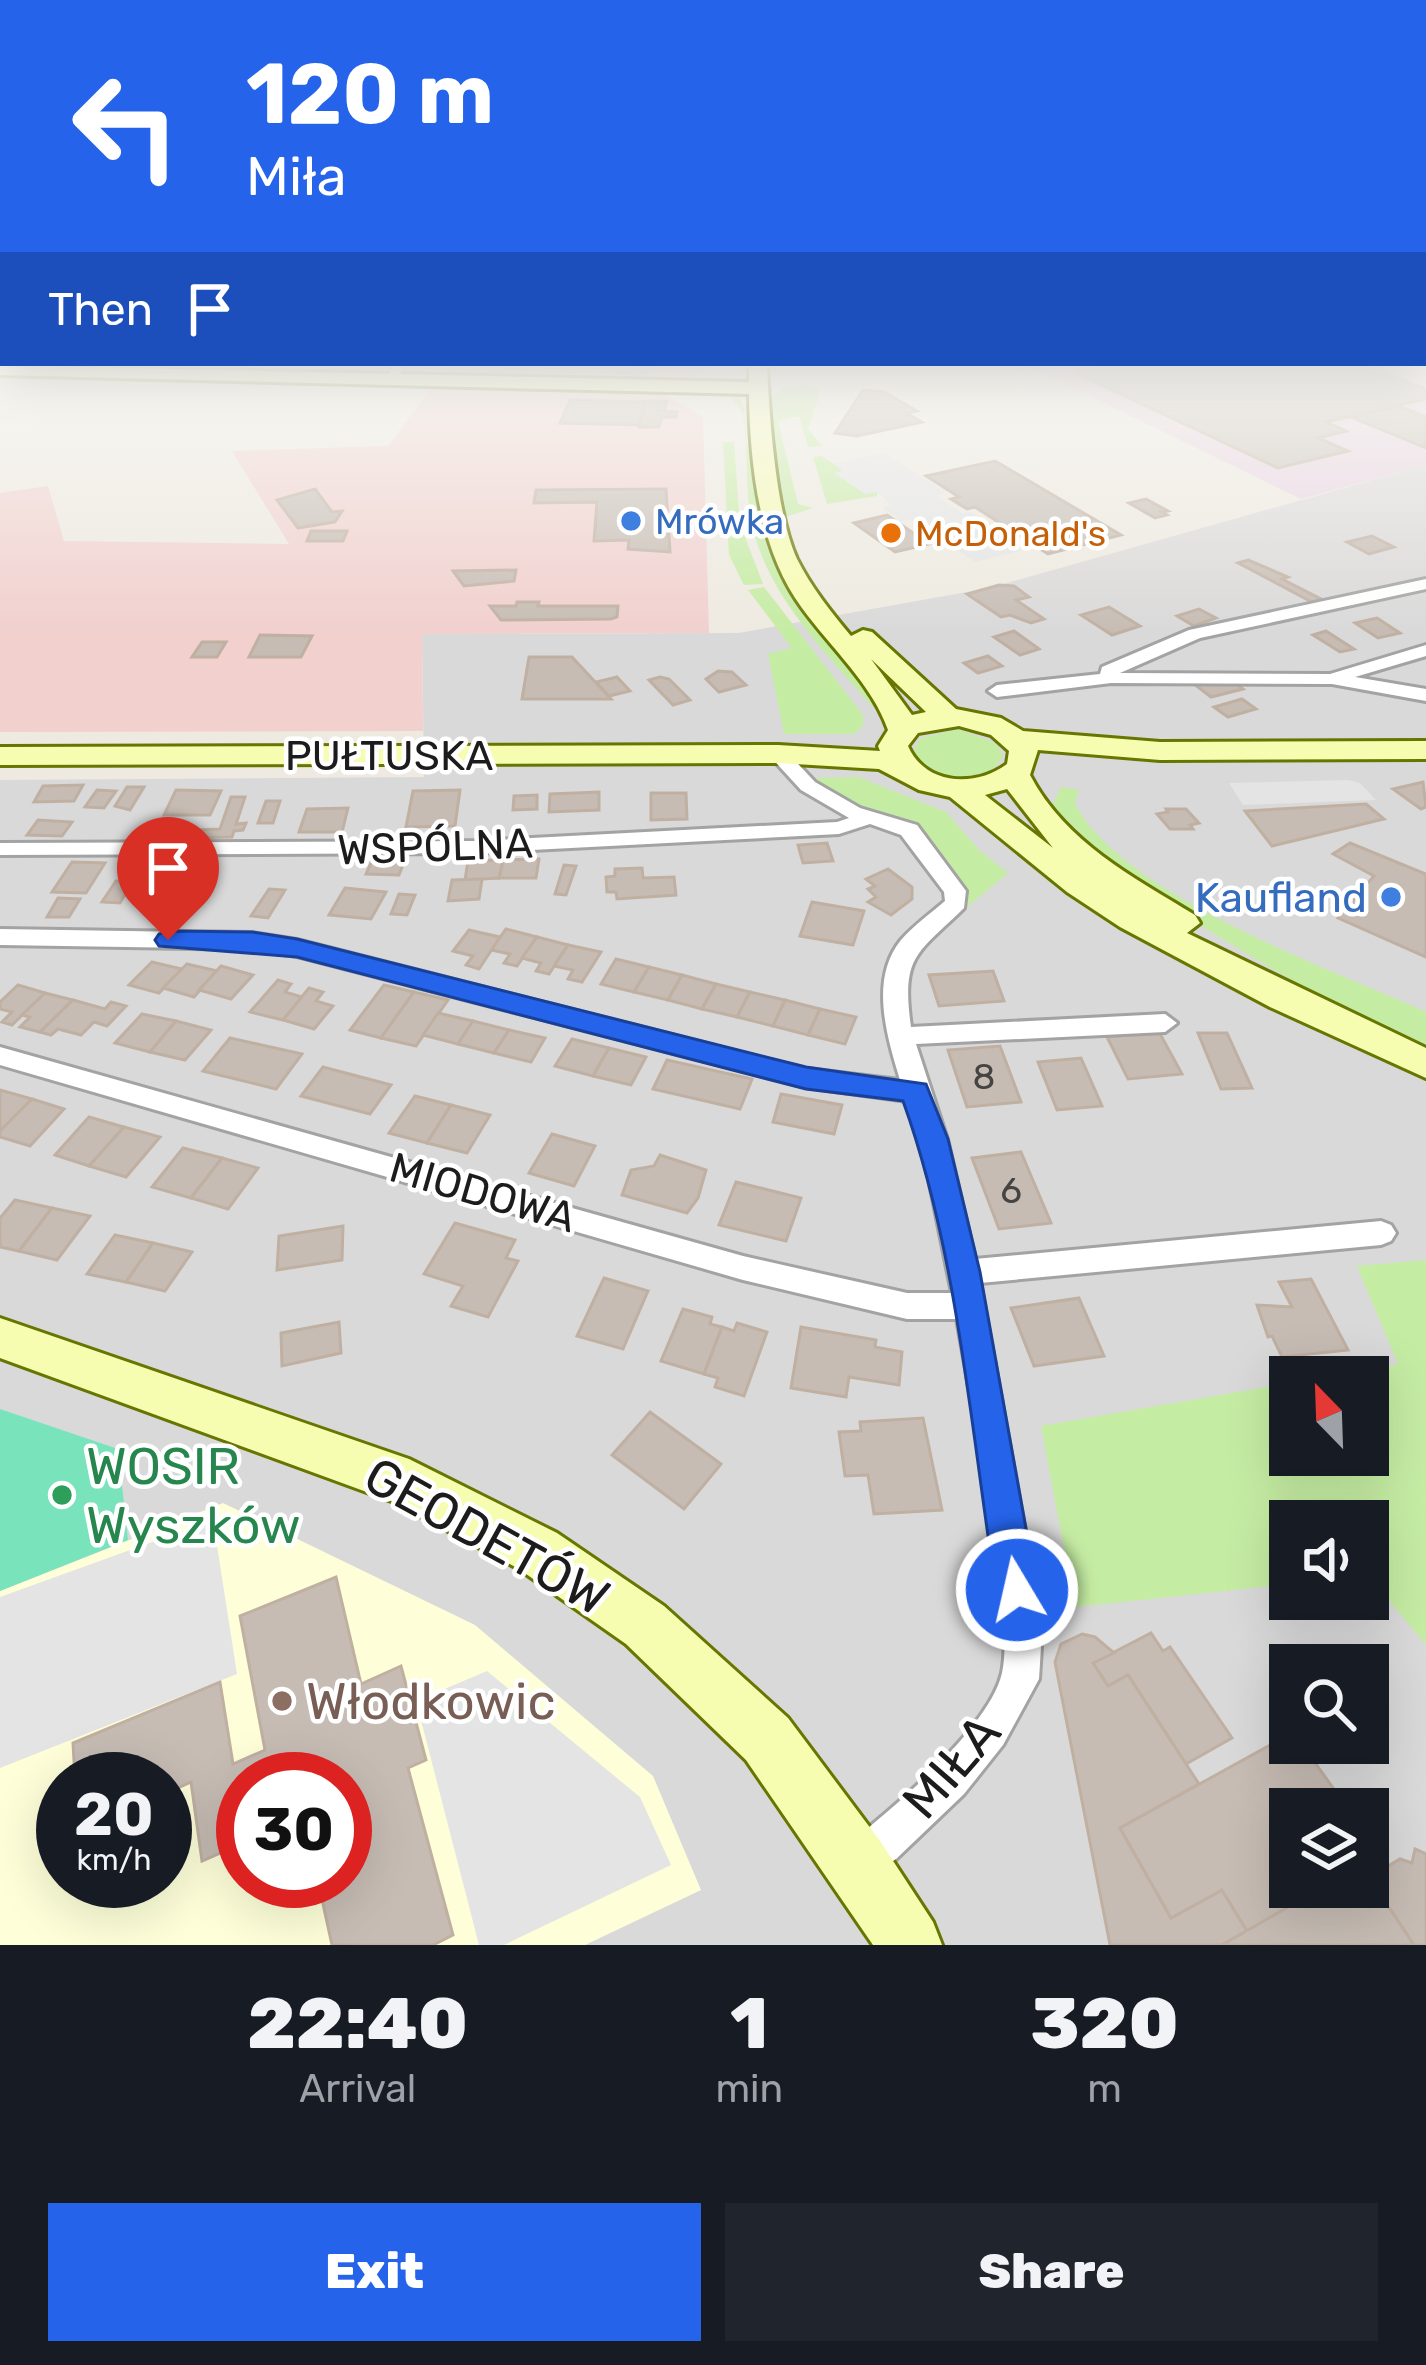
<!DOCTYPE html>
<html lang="en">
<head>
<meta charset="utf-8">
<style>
	:root { --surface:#171b24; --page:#20242c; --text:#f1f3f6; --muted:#9ea1a6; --accent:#2563eb }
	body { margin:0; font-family:Rubik,sans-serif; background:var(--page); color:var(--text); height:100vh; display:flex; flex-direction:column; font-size:45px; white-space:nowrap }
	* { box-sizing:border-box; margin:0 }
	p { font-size:39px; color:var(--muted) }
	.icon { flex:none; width:66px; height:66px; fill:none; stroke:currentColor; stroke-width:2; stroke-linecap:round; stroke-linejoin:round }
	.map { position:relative; height:1945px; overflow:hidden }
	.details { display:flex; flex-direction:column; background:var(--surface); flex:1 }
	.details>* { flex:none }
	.hud { position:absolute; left:0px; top:0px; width:1428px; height:366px; box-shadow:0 12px 48px #0002; background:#2563eb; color:#fff; overflow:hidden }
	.needle { width:78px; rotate:337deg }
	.tools { position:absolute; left:1269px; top:1356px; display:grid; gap:24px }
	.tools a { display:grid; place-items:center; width:120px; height:120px; border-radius:0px; background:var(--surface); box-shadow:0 12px 48px #0002; font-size:60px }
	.speed { position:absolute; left:36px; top:1752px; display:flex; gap:24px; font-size:60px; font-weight:700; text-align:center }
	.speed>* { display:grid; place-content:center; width:156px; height:156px; border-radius:50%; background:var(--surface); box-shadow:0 12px 48px #0002; line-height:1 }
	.speed small { font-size:30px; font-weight:400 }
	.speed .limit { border:18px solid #d22; background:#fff; color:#111 }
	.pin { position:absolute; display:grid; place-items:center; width:102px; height:102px; color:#fff; margin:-123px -51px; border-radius:50% 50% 50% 0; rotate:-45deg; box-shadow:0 0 12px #0007 }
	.pin .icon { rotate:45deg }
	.me { position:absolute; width:132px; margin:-66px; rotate:351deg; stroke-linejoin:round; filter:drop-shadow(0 0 9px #0008) }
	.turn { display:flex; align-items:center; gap:42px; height:252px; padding:0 48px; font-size:54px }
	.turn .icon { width:156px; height:156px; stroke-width:2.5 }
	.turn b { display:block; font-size:84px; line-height:102px }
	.then { display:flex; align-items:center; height:114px; padding:0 48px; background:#0003; gap:24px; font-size:45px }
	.eta { display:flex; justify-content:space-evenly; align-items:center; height:204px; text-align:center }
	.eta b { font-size:72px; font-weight:800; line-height:84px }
	.cta { display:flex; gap:24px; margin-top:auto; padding:24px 48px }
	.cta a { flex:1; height:138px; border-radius:0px; background:var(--accent); color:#fff; font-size:48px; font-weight:800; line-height:138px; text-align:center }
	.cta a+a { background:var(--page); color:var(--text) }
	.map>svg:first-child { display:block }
</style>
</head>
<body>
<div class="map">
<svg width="1426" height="1945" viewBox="0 0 1426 1945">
	<rect width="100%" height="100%" fill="#eeeae1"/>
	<path fill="#dad9d9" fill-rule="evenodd" d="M1426,465v1480h-1426v-1165l424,-3 -2,-143 317,-1 250,-45zM1290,1377h78v78h-78zM1290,1521h78v78h-78zM1290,1665h78v78h-78zM63,1779h102v102h-102zM243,1779h102v102h-102zM1290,1809h78v78h-78z"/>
	<path fill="#f1d0ce" d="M450,363h258l-8,14 -31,8 -4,9 38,23 6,216 -287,1 1,97 -423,1v-239l48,-7 16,55 225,3 -57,-93 156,-5z"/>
	<path fill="#e8d2e3" d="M1426,362v103l-125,34 -279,-136z"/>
	<path fill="#feffd9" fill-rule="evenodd" d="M223,1503l252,122 178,151 48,114 -116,55h-585v-354zM63,1779h102v102h-102zM243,1779h102v102h-102z"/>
	<g fill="#c5eca3">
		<path d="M802,385l19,5 -13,39 14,17 -14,1 -9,-31 -21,5 20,83 15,4 -31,10 -15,-118 13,-10z"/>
		<path d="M730,394l10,5 4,10 2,31 26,115 28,50 84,99 -12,2c-46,-53 -102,-108 -119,-177 -9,-37 -4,-76 -10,-113 -2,-10 -10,-12 -13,-22z"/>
		<path d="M723,442h11l6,82 23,60 -19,1 -15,-30z"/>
		<path d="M821,456l56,35v5l-50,8 -14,-47z"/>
		<path d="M764,587l99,128v11l-9,8h-70l-16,-80 24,-6 -44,-58z"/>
		<path d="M959,729l38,15 6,12c-15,32 -61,24 -84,5l-5,-12 7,-11z"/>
		<path d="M858,777l88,35 34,39 28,22 -46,38 6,-17 -47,-62 -62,-23 -50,-31z"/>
		<path d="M1061,787l18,3 -4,13c43,90 260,168 351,209v40c-79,-38 -153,-82 -228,-128 -52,-32 -110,-65 -148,-113z"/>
		<path d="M1426,1260v385l-58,-70v-54h-78v63l-215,23 -34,-181 249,-43v72h78v-78h-44l74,-13 -41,-98z"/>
	</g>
	<path fill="#79e3bc" d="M0,1409l118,40 10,91 -128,51z"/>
	<g fill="#e4e4e4">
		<path d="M883,453l63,39 -10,4 26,17 9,-1 48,29 -9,3 10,7 -45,11 -63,-43 -11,2 -19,-13 9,-3 -14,-13 -12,2 -31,-21 9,-2 -10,-7z"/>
		<path d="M1348,780l12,3 16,17 -133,5 -14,-22z"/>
		<path d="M213,1520l24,154 -237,94v-171z"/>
		<path d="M487,1671l153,126 31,68 -167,80h-25l-63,-244z"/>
	</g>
	<g fill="#c6bcb4" stroke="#c0b0a2" stroke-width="3">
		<path d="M644,363h22l-25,11 -25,-1z"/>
		<path d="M1120,363h237l69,26v10l-100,23 20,9 -28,7 30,13 -70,17 -204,-96z"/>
		<path d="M863,390l21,2 33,19 -11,2 16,9 -65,14 -22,-3z"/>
		<path d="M570,400l76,2 -7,23 -79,-2z"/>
		<path d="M667,401l-3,10 13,1 -1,5h-14l-3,10h-20l7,-26z"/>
		<path d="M1399,406l27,11v31l-75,-31z"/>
		<path d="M995,461l126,74 -73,19 -73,-47 -8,2 -16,-10 8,-2 -33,-21z"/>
		<path d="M315,489l17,23 10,-1 -7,11 -37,6 -21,-28z"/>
		<path d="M666,489l4,63 -42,-3 1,-9 -35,1 3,-39 -63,1 2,-13z"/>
		<path d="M1146,499l22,12 -6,1 5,3 -12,3 -26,-15z"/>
		<path d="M887,515l42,29 -34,8 -41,-29z"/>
		<path d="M311,531h36l-4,10h-36z"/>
		<path d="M1372,536l22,11 -25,7 -22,-12z"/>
		<path d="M1248,560l40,17 -6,2 39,20 -9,3 -74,-39z"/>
		<path d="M516,570l-2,11 -50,5 -11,-15z"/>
		<path d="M999,585l15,1 15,11 -13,3 28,19 -13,4 -21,-8 -9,2 -34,-23z"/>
		<path d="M517,602h22l-1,4h80l-1,11 -6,2 -110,1 -11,-14h26z"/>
		<path d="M1109,607l31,19 -28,9 -31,-20z"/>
		<path d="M1199,609l17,9 -22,8 -17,-10z"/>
		<path d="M1377,618l23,15 -22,5 -23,-15z"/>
		<path d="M1014,631l25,18 -19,6 -26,-18z"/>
		<path d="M1326,631l28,18 -14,3 -27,-17z"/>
		<path d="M260,635l52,1 -11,21h-52z"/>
		<path d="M202,642h24l-9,15h-25z"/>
		<path d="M988,656l14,10 -24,7 -14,-10z"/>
		<path d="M529,657h43l39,42h-89z"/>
		<path d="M732,672l14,13 -27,7 -13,-13 12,-8z"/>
		<path d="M1226,676l17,13 -32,8 -17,-13z"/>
		<path d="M617,677l13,14 -21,5 -13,-14z"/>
		<path d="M660,677l9,2 21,21 -17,5 -24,-25z"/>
		<path d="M1242,699l14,10 -28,8 -14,-10z"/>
		<path d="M1423,782l3,25 -5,2 -28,-20z"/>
		<path d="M83,785l-9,16 -40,1 9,-16z"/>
		<path d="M127,787h17l-14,23 -15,-4z"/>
		<path d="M97,790l19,1 -12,17 -19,-1z"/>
		<path d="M176,790l45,1 -11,24h-46z"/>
		<path d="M460,790l-5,36 -49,1 7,-36z"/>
		<path d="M599,792v18l-50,2 1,-18z"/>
		<path d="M651,793h35l1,26 -36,1z"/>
		<path d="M537,795v14l-24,1 1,-14z"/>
		<path d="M231,797h14l-9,27 10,-1 -3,7 -9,1 -2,6 -37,1 3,-8 22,-1z"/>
		<path d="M266,801h14l-7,22h-15z"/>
		<path d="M1366,804l18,15 -112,27 -27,-35z"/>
		<path d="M348,808l-6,24h-43l8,-23z"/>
		<path d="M1166,809h20l13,14 -9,2 3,4h-23l-13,-15 11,-2z"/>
		<path d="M38,820l34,2 -10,14 -35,-1z"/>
		<path d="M827,843l6,18 -30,2 -5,-18z"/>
		<path d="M1350,843l76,31v83l-88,-39 36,-42 -41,-22z"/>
		<path d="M374,856l32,1 -7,18 -33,-1z"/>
		<path d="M539,859l-3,19h-37l4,-18z"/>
		<path d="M503,860l-4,18 -34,2 3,-19z"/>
		<path d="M72,862l33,1 -19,30 -34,-1z"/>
		<path d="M564,865l12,1 -10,29 -11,-1z"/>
		<path d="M158,868l37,3 -17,27 -38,-3z"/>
		<path d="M642,868l1,10 31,-1 2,18 -59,4 -1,-7h-9l-1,-15 9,-1v-7z"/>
		<path d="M888,869l24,18v12l-21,16 -23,-13 8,-5 -8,-8 7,-3 -9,-7z"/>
		<path d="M482,879l-3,20 -31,2 4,-21z"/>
		<path d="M116,881h17l-13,22 -18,-1z"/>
		<path d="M345,888l41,4 -15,27 -42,-4z"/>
		<path d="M269,889l16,1 -17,28 -17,-2z"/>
		<path d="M399,894l16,1 -8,20 -16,-1z"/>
		<path d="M58,898l22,1 -11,18h-22z"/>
		<path d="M812,902l52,9 -11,34 -53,-9z"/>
		<path d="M506,929l31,8 -20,29 -13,-3 6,-9 -19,-4z"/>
		<path d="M469,930l31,7 -21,32 -13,-4 7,-9 -20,-5z"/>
		<path d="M537,937l31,8 -19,29 -13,-3 5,-8 -19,-5z"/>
		<path d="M568,945l33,7 -19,30 -14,-3 5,-9 -19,-4z"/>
		<path d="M616,959l33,8 -15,25 -33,-8z"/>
		<path d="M152,962l30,7 -23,24 -30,-8z"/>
		<path d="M187,964l30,7 -23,26 -31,-9z"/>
		<path d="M221,966l32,9 -22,24 -32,-9z"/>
		<path d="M649,967l33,8 -14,25 -34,-8z"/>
		<path d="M993,971l11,30 -65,5 -10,-31z"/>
		<path d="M682,975l34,9 -14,25 -34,-9z"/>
		<path d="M278,980l13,4 -6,8 17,5 -19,23 -33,-8z"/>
		<path d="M716,984l34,8 -13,25 -35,-8z"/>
		<path d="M18,985l27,8 -33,32 -10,-3 10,-10 -12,-3v-7z"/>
		<path d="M384,985l30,7 -33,46 -31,-8z"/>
		<path d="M309,988l14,4 -7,9 17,5 -19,23 -31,-9z"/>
		<path d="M414,992l34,8 -32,46 -35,-8z"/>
		<path d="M750,992l35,8 -12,26 -36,-9z"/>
		<path d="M45,993l28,7 -33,32 -20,-5 10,-10 -8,-2z"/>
		<path d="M73,1000l32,9 6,-7 15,4 -19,20 -13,-4 -13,13 -23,-6 -7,6 -11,-3z"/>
		<path d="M785,1000l35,9 -12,26 -35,-9z"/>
		<path d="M820,1009l36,8 -11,27 -37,-9z"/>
		<path d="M438,1013l35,8 -15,23 -35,-9z"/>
		<path d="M142,1014l34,7 -26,31 -35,-9z"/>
		<path d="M176,1021l35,9 -26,30 -35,-8z"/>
		<path d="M473,1021l36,9 -15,23 -36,-9z"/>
		<path d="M509,1030l36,8 -14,24 -37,-9z"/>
		<path d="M1159,1032l23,42 -54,5 -21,-42z"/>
		<path d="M1198,1033h29l25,55 -31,1z"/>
		<path d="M230,1038l72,16 -26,35 -73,-18z"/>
		<path d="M572,1039l37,9 -16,28 -38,-10z"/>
		<path d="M1000,1046l21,56 -54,5 -19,-57z"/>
		<path d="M609,1048l37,9 -15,28 -38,-9z"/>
		<path d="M1081,1058l21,48 -45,4 -19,-48z"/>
		<path d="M667,1060l85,19 -12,30 -87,-20z"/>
		<path d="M323,1067l68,18 -21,29 -69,-18z"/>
		<path d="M0,1090l32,9 -32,32z"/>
		<path d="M781,1094l61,11 -8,29 -61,-12z"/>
		<path d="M415,1096l36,9 -24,38 -38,-10z"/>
		<path d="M32,1099l32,10 -34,37 -30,-9v-6z"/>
		<path d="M451,1105l39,10 -23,38 -40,-10z"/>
		<path d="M89,1117l35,10 -35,39 -34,-11z"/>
		<path d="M124,1127l36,10 -34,40 -37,-11z"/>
		<path d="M552,1134l43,12 -21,40 -45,-13z"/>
		<path d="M183,1148l39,10 -31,40 -39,-11z"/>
		<path d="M1021,1152l30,71 -52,6 -27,-71z"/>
		<path d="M660,1155l46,15 -8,28 -11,15 -65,-18 9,-25 23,-4z"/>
		<path d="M222,1158l36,10 -30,41 -37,-11z"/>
		<path d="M736,1182l65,16 -15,43 -67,-16z"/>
		<path d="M15,1200l37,8 -33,43 -19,-4v-29z"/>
		<path d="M52,1208l38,8 -33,44 -38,-9z"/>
		<path d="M455,1223l60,17 -9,18 12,3 -30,56 -37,-11 12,-20 -39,-12z"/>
		<path d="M343,1226l-1,34 -65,10 2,-34z"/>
		<path d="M115,1235l38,8 -27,39 -39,-8z"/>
		<path d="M153,1243l39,9 -27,39 -39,-9z"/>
		<path d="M604,1278l44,13 -25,58 -46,-13z"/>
		<path d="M1311,1279l37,71 -66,7 -10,-21 -4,1 -11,-32 35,2 -13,-25z"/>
		<path d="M1079,1298l25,58 -70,10 -23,-58z"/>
		<path d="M683,1309l29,8 -2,7 12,3 -18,47 -43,-13z"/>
		<path d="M339,1322l2,31 -59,13 -1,-33z"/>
		<path d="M737,1323l30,9 -23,64 -29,-9 3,-9 -14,-4 18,-47 12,4z"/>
		<path d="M801,1327l75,13 -1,7 27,5 -3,33 -50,-8 -3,20 -55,-9z"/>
		<path d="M650,1412l71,52 -37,45 -72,-54z"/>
		<path d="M923,1418l19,92 -68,4 -6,-39 -23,1 -6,-44 22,-1 -1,-9z"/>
		<path d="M336,1577l25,107 40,-18 25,94 -18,8 45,167 -20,10h-101l-14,-64h27v-102h-102v64l-41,18 -11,-79 -26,12v-15h-90l-2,-36 147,-61 13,82 32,-14 -25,-134z"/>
		<path d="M1151,1633l12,18 7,-4 62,91 -46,26 -58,-89 -20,11 -15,-23z"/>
		<path d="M1082,1634l13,3 19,16 -21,10 15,23 20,-11 71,109 -79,44 51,90 51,-28 25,41 -25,14h-112l-55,-283 6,-18z"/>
		<path d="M1290,1734v9h11l47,66h-58v78h33l-76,44 -25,-41 -51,28 -51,-90z"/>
		<path d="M1368,1838l20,28 12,-7 12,4 3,-14 11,5v91h-12l-46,-69z"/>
		<path d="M1368,1876l46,69h-192l101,-58h45z"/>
	</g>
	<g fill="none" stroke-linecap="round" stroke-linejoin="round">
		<g stroke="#a3a3a3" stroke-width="6">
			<g id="street">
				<path d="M395,363h13l-16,19h-8z"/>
				<path d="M1426,579v10l-226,49 -80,35 210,1 96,-29v11l-71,21 71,12v12l-94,-17 -221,-1 -114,14 -9,-6 9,-6 103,-11 2,-7 87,-37z"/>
				<path d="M778,748l7,2 30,32 45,26 57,17 49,66 -2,17c-47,46 -63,47 -53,119l254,-13 12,9 -12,9 -249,12 31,95 28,120 406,-38 10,4 5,8 -5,8 -10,4 -401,38 55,303 6,61 -2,32 -36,66 -39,49 -68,65 -38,25 -15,-6 -6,-15 6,-15c45,-35 146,-119 159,-175 7,-34 -2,-76 -6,-109 -11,-82 -24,-164 -39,-245h-50l-164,-39 -743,-215v-18l743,209 164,37h45l-23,-114 -22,-78 -101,-14 -509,-131 -45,-7 -252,-4v-16l252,4 45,7 509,129 94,11c-13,-43 -31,-101 1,-140 13,-15 29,-26 44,-39l-1,-9 -43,-57 -31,-11 -31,10 -364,19 -475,2v-12l475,-2 362,-19 12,-4 -48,-28 -33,-36z"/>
			</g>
		</g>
		<g stroke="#667600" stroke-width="6">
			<g id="secondary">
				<path d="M749,363h18c2,51 9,151 30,196 14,28 34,53 54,77l12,-6 9,2 84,77 45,9 22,13 137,11 266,-1v18l-266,1 -122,-10 -8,25c35,67 103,102 165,140l5,8 -13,10 239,115v30l-156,-71 -150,-80 -53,-35 -117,-95 -31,-7 -40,-21 -101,-6 -778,2v-18l778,-2 102,6 -2,-5 10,-16c-16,-46 -57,-82 -86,-122 -43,-58 -52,-143 -53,-214l-749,-19v-10l749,17zM871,659l55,53 -14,3zM959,726l32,9 18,16 -2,13c-32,24 -82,21 -99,-18l10,-13zM1007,789l46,59 -68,-53z"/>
				<path d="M0,1318l409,141 148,74 107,73 124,112 92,123 53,81 9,23h-69l-127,-185 -120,-116 -107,-75 -125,-67 -394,-144z"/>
			</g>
		</g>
		<use href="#street" fill="#fff" fill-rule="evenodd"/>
		<use href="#secondary" fill="#f7fdb0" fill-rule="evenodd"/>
	</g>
	<linearGradient id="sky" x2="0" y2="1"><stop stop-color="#8abee4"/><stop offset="0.57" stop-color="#f7f6f2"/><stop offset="1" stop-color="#f7f6f2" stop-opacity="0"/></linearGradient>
	<rect width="1426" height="634" fill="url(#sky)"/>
	<path fill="#2563eb" stroke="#184099" stroke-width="3" d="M168,931l84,1 45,7 509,128 120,17 22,55 32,133 57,318 -6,14 -14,6 -15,-6 -6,-14c-25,-159 -38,-337 -93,-489l-97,-12 -509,-132 -138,-11 -4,-6 4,-6z"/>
	<g fill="#3f7fe0" stroke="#fff" stroke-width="4.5">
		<circle cx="631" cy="521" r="12"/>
		<circle cx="1391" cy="897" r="12"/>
	</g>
	<circle fill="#e8710a" stroke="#fff" stroke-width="4.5" cx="891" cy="533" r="12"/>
	<circle fill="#2e9e5b" stroke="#fff" stroke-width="4.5" cx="62" cy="1495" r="12"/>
	<circle fill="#8d6e63" stroke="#fff" stroke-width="4.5" cx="282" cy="1701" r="12"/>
	<g text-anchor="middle" stroke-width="9" stroke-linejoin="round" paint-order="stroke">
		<g font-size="36" fill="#366cbe" stroke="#fff" text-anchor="start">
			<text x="655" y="534">Mrówka</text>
		</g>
		<g font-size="36" fill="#c56008" stroke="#fff" text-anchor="start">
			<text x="915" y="546">McDonald's</text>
		</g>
		<g font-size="36" fill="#464442">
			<text x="984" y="1089">8</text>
			<text x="1011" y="1203">6</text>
		</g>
		<g font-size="42" fill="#1c1c1c" stroke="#fff">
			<text x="389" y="770">PUŁTUSKA</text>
			<text transform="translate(435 846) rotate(-2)" y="15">WSPÓLNA</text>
			<text transform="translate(483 1192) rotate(16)" y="15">MIODOWA</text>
		</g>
		<g font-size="42" fill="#366cbe" stroke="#fff" text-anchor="end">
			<text x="1367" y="912">Kaufland</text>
		</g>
		<g font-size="51" fill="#27864d" stroke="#fff" text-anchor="start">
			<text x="86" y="1484">WOSIR<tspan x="86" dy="59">Wyszków</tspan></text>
		</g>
		<g font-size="51" fill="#1c1c1c" stroke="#fff">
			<text transform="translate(487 1536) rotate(29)" y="18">GEODETÓW</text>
			<text transform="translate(951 1766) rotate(-49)" y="18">MIŁA</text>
		</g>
		<g font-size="51" fill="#785e54" stroke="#fff" text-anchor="start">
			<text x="306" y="1719">Włodkowic</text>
		</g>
	</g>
</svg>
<div class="tools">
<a><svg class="needle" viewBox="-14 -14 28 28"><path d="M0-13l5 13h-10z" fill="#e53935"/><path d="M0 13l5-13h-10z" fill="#9ea1a6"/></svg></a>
<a><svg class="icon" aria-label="sound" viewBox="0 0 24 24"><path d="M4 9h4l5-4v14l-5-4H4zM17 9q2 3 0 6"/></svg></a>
<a><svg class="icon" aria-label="search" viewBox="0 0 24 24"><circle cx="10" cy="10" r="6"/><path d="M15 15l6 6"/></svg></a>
<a><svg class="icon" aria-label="layers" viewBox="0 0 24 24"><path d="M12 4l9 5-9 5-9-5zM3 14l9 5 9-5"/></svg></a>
</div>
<div class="speed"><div>20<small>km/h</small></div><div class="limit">30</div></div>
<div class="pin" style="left:168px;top:940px;background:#d93025"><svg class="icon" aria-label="arrive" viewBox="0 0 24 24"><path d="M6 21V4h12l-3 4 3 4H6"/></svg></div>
<svg class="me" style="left:1017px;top:1590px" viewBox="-20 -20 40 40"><circle r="17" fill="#2563eb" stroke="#fff" stroke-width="3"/><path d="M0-11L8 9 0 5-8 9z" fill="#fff"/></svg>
<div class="hud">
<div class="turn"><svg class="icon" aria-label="left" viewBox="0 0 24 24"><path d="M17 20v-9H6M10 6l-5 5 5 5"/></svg><div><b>120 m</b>Miła</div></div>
<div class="then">Then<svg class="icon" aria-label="arrive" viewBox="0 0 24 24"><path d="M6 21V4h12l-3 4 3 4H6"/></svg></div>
</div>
</div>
<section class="details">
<div class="eta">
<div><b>22:40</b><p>Arrival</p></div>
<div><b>1</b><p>min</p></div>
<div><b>320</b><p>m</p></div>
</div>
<div class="cta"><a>Exit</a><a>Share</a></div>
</section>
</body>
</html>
